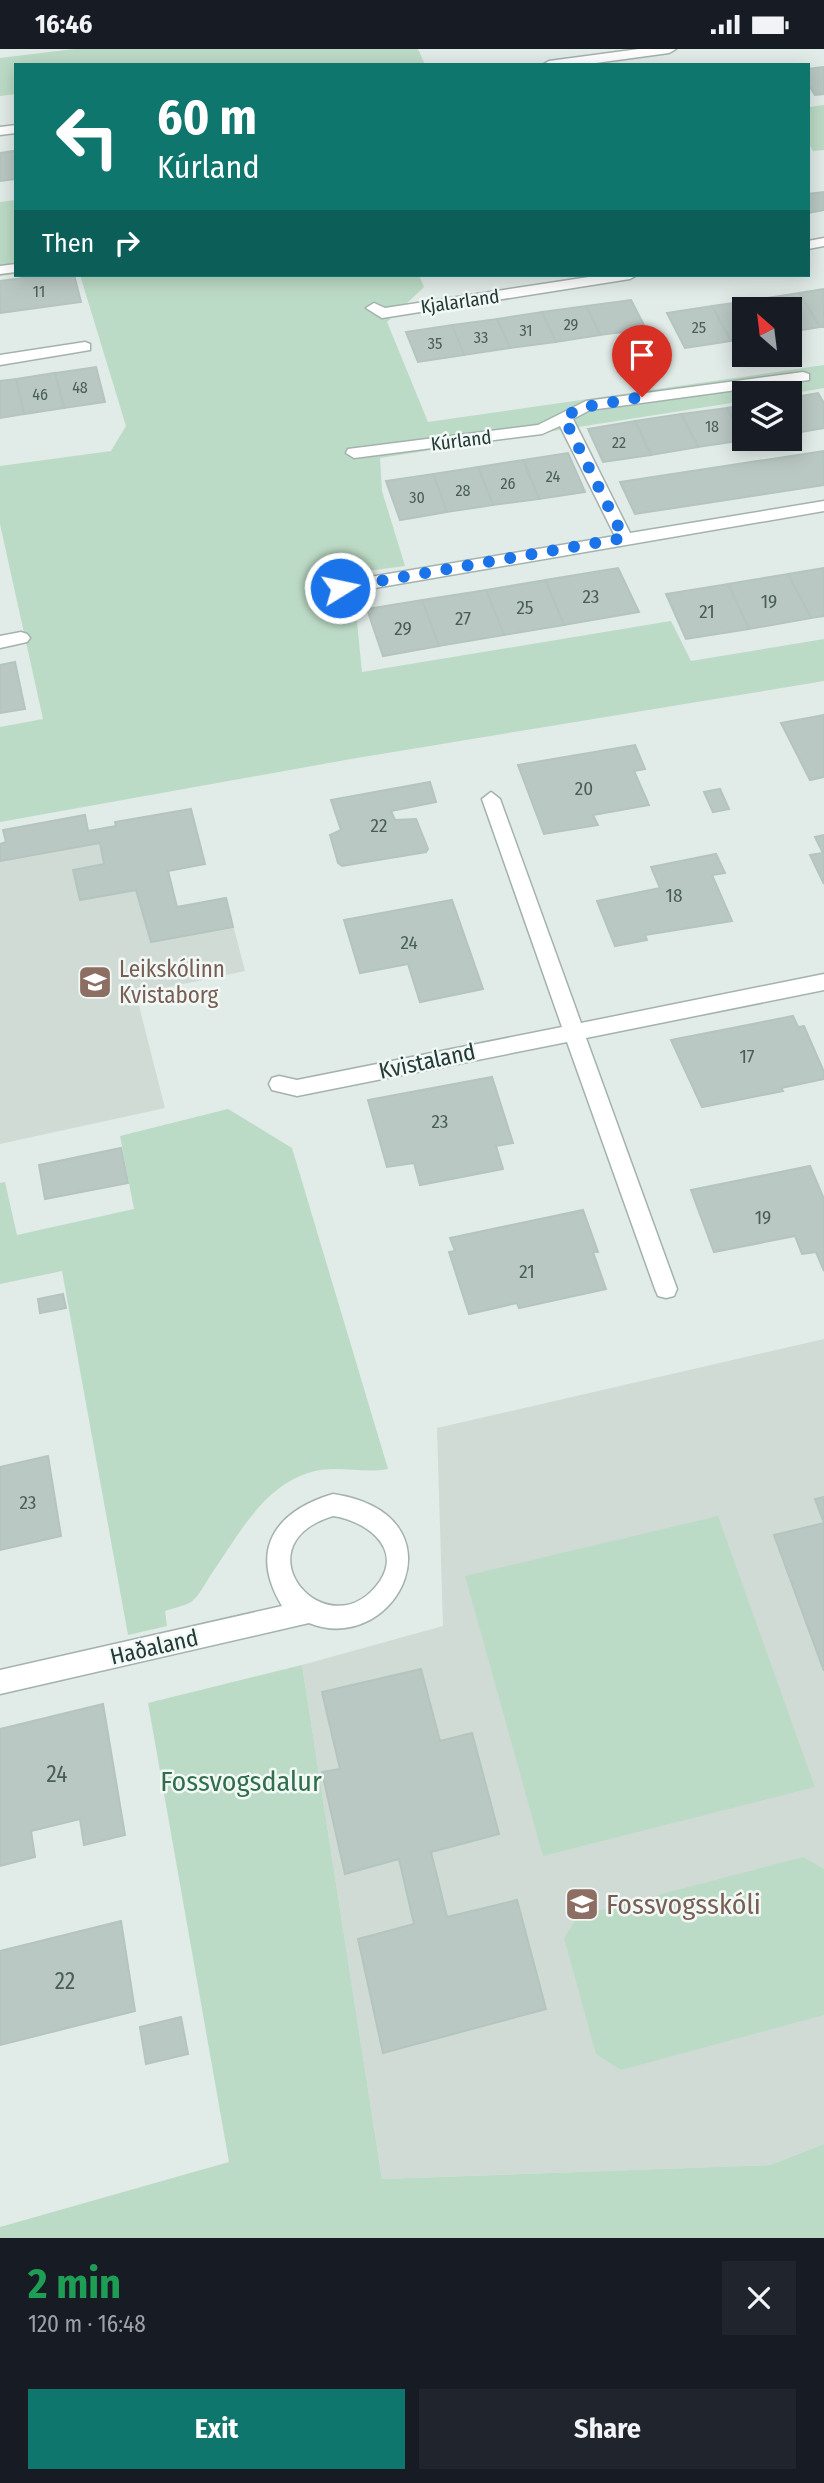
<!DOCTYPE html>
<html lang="en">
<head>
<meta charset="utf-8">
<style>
	:root { --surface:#171b24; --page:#20242c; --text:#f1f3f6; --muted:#9ea1a6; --accent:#0f766e }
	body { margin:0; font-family:"Fira Sans Condensed",sans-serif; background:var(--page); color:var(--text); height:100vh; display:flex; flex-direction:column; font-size:26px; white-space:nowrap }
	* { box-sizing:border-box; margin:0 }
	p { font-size:23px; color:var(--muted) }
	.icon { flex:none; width:38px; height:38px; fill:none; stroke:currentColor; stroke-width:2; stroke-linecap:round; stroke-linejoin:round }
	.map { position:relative; height:2189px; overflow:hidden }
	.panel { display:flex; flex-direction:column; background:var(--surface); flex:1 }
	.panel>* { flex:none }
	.hud { position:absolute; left:14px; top:14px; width:796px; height:214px; border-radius:0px; box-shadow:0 4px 18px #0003; background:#0f766e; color:#fff; overflow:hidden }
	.needle { width:46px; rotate:332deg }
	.controls { position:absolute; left:732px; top:248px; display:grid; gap:14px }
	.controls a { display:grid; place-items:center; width:70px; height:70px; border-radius:0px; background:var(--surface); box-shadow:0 4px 18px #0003; font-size:35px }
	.pin { position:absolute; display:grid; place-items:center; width:60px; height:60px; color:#fff; margin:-72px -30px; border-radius:50% 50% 50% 0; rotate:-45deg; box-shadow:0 0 7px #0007 }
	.pin .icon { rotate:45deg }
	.me { position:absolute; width:77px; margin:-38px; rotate:80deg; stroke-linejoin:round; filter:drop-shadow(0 0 5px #0008) }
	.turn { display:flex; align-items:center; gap:24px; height:147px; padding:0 28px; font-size:32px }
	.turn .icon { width:91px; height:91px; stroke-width:2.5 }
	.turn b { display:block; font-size:49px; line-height:60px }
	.then { display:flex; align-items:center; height:66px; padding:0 28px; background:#0003; gap:14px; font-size:26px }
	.round { display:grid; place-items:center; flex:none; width:74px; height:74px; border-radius:0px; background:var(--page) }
	.overview { display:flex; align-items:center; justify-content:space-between; height:119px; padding:0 28px }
	h1 { font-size:42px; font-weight:700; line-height:52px; color:#1e9e55 }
	.cta { display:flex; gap:14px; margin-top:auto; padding:14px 28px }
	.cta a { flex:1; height:80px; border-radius:0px; background:var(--accent); color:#fff; font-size:28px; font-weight:700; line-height:80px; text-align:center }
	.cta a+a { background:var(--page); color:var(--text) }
	.status { display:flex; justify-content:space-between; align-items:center; height:49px; padding:0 35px; background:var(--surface); direction:ltr }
	.status svg { height:19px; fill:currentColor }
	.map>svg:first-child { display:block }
</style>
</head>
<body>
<div class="status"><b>16:46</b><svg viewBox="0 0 49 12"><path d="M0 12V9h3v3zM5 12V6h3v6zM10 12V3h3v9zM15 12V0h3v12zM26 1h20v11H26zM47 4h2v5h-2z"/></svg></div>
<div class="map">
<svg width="824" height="2189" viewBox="0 0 824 2189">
	<rect width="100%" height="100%" fill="#e1ebe7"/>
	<g fill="#d0dbd6">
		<path d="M191,760l14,55 -36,7 8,35 49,-8 19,73 -109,23 29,114 -165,36v-300l6,-2 -3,-12 82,-15 4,16 26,-5v-4z"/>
		<path d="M824,1290v805l-54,21 -388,14 -80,-514 141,-39 -6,-198z"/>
	</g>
	<g fill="#bcdbc6">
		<path d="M74,0h344l7,16h-409v29l-16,2v-38z"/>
		<path d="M824,56v45l-11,1 -4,-7v-37z"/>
		<path d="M16,151v74l-16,2v-74z"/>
		<path d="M80,226h339l5,12 -37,35 41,100 396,-57v23l-35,6h-45v7l-364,57 2,33 23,75 -53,7 10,99 309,-51 20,40 133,-22v42l-473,78 -351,63v-95l43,-8 -43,-195v-58l111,-15 15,-25z"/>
		<path d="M228,1060l64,39 96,321c-27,5 -52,-5 -80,4 -47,15 -71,65 -98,103 -5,8 -12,21 -19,26 -7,4 -18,6 -26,9l2,15 -39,9 -66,-364 -62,13v-101l5,-1 12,53 117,-26 -14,-73z"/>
		<path d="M718,1467l97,271 -272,69 -78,-280z"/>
		<path d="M302,1616l80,514 388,-14 54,-21v94h-824v-11l229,-65 -81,-459z"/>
		<path d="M803,1808l21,12v146l-203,55 -25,-16 -32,-116 14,-22z"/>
	</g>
	<g fill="#bac8c3" stroke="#b4c4be" stroke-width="2">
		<path d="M824,18v27l-9,1 -7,-11v-15z"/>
		<path d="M14,102l2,28 -16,2v-28z"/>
		<path d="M824,143v18l-16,3v-19z"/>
		<path d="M45,226h29l7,27 -81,11v-32z"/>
		<path d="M824,240v38h-4l-21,-34z"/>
		<path d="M799,244l21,34 -31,5v-22h-28l-6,-10z"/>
		<path d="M631,251l15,29 -46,6 -14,-29z"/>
		<path d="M755,251l6,10h-17v29l-13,2 -19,-35z"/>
		<path d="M586,257l14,29 -44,7 -14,-30z"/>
		<path d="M712,257l19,35 -46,7 -18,-35z"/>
		<path d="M542,263l14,30 -46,6 -13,-29z"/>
		<path d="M497,270l13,29 -46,7 -12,-30z"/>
		<path d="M452,276l12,30 -46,7 -12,-30z"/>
		<path d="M96,318l9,35 -41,6 -9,-35z"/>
		<path d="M55,324l9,35 -40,6 -8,-35z"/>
		<path d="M16,330l8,35 -24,4v-37z"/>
		<path d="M818,344l6,10v25l-35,6v-36z"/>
		<path d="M744,356v33l-17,-30z"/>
		<path d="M727,359l18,32 -47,7 -17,-33z"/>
		<path d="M681,365l17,33 -47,8 -16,-34z"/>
		<path d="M635,372l16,34 -48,7 -15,-33z"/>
		<path d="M824,402v34l-189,29 -15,-32z"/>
		<path d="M568,404l17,39 -46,7 -16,-39z"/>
		<path d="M523,411l16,39 -46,6 -15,-38z"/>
		<path d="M478,418l15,38 -46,7 -14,-38z"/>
		<path d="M433,425l14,38 -47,8 -14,-39z"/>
		<path d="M618,519l21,44 -75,13 -19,-45z"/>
		<path d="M824,519v48l-13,2 -23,-44z"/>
		<path d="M788,525l23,44 -62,11 -21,-45z"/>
		<path d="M545,531l19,45 -60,10 -18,-45z"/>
		<path d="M728,535l21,45 -63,10 -20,-45z"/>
		<path d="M486,541l18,45 -65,11 -17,-46z"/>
		<path d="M422,551l17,46 -56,10 -16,-47z"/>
		<path d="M15,613l10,47 -25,4v-48z"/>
		<path d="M824,666v62l-14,3 -29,-57z"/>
		<path d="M635,696l10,24 -11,2 15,34 -56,10 5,10 -54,9 -26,-69z"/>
		<path d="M430,733l6,20 -45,9 4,9 21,-1 12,30 -2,3 -84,14 -4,-3 -8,-28 11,-5 -10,-30z"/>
		<path d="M720,740l9,20 -16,3 -9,-20z"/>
		<path d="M191,760l14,55 -37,7 9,36 49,-9 7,29 -82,15 -15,-52 -56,10 -7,-30 31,-6 -4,-21 -100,18v-17l6,-2 -3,-12 82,-15 3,16 28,-5 -1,-4z"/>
		<path d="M824,786v49l-14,-29 13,-2 -8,-16z"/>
		<path d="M716,805l9,19 -13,2 20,46 -87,14 2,5 -32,6 -18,-45 63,-13 -9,-21z"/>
		<path d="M452,851l31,89 -63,13 -12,-38 -48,9 -16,-53z"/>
		<path d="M793,967l5,11 6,-1 20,46v7l-43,9 2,3 -81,16 -31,-67z"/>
		<path d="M492,1028l21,66 -17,3 7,23 -83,16 -6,-22 -27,4 -19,-67z"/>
		<path d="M121,1099l7,35 -83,16 -6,-34z"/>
		<path d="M810,1117l14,33v72l-8,-19 -14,2 -7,-18 -81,16 -23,-62z"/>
		<path d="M583,1161l15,42h-5l13,37 -87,19 -2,-5 -48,11 -20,-62 6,-1 -5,-13z"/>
		<path d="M63,1245l3,14 -26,5 -2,-14z"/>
		<path d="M48,1407l13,80 -61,14v-83z"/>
		<path d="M824,1448v174l-50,-136 50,-12 -9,-24z"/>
		<path d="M421,1620l19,72 32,-8 27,101 -68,18 16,65 70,-17 29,109 -163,44 -25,-114 56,-15 -15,-65 -54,15 -23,-102 18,-3 -18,-77z"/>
		<path d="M103,1655l22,131 -41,10 -4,-26 -49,12 4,26 -35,9v-137z"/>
		<path d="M121,1872l14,90 -135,34v-94z"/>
		<path d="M181,1968l7,37 -42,10 -6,-37z"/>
	</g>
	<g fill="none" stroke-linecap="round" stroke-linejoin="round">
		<g stroke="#a4b2ae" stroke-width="3">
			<path id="lane" d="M21,583l6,2 3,4 -3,4 -27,6v-12z"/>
		</g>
		<g stroke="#a4b2ae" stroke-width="3">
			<g id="street">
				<path d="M639,0h37l-7,4 -88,12h-39l7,-4z"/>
				<path d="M16,76v8l-16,2v-8z"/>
				<path d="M824,189v8l-16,3v-8z"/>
				<path d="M16,215v8l-16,2v-8z"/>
				<path d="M602,226h35l-7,4 -248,39 -16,-10 8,-5 11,5z"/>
				<path d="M85,293l5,2v6l-90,15v-10z"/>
				<path d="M803,323l6,2v6l-219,30 -17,9 57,114 194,-32v10l-484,83 -9,-6 9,-6 275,-46 -55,-110 -18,8 -188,24 -8,-5 2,-4 190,-24 48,-24z"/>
				<path d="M491,743l9,7 81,224 243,-49v16l-238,48 91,251 -3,7 -8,2 -8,-2 -3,-7 -88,-247 -270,54 -25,-6 -3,-6 3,-6 7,-2 18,4 265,-53 -80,-228z"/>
				<path d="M333,1445c134,20 65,164 -24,129l-309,71v-24l282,-64c-34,-57 -6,-95 51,-112zM333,1467c30,4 70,30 47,65 -51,73 -145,-35 -47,-65z"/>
			</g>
		</g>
		<use href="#lane" fill="#fff" fill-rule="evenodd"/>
		<use href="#street" fill="#fff" fill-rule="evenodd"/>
	</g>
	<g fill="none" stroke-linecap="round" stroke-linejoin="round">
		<path stroke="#1a73e8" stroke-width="12" stroke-dasharray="0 21.6" d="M340,539l284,-50 -60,-120 15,-10 63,-11"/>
	</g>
	<defs>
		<g id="school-square" transform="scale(1.75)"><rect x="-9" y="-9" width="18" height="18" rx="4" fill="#8d6e63" stroke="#f2f8f5"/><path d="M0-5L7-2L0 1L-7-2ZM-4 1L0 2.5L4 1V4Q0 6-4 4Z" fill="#fff"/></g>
	</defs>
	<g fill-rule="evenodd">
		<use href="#school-square" x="95" y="933"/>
		<use href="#school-square" x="582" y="1855"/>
	</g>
	<g text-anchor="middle" stroke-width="5" stroke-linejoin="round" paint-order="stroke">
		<g font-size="16" fill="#495e59">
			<text x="39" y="248">11</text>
			<text x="571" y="281">29</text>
			<text x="699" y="284">25</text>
			<text x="526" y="287">31</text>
			<text x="481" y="294">33</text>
			<text x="435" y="300">35</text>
			<text x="80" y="344">48</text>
			<text x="40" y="351">46</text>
			<text x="712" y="383">18</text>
			<text x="619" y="399">22</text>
			<text x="553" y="433">24</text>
			<text x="508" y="440">26</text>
			<text x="463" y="447">28</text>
			<text x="417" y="454">30</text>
		</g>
		<g font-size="19" fill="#233a36" stroke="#f2f8f5">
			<text transform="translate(460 252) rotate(-8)" y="7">Kjalarland</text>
			<text transform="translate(461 391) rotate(-7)" y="7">Kúrland</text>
		</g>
		<g font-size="19" fill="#495e59">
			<text x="591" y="554">23</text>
			<text x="769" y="559">19</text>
			<text x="525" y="565">25</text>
			<text x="707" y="569">21</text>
			<text x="463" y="576">27</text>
			<text x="403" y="586">29</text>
			<text x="584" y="746">20</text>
			<text x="379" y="783">22</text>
			<text x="674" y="853">18</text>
			<text x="409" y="900">24</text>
			<text x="747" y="1014">17</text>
			<text x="440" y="1079">23</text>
			<text x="763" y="1175">19</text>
			<text x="527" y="1229">21</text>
			<text x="28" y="1460">23</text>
		</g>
		<g font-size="23" fill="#785e54" stroke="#f2f8f5" text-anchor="start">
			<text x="119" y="928">Leikskólinn<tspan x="119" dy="26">Kvistaborg</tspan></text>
		</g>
		<g font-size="23" fill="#233a36" stroke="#f2f8f5">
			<text transform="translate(427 1012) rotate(-12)" y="8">Kvistaland</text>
			<text transform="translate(154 1598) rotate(-13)" y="8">Haðaland</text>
		</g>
		<g font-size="23" fill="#495e59">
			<text x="57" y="1733">24</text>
			<text x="65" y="1940">22</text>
		</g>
		<g font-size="28" fill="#306e4c" stroke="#f2f8f5">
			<text x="241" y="1742">Fossvogsdalur</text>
		</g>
		<g font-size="28" fill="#785e54" stroke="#f2f8f5" text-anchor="start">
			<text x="606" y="1865">Fossvogsskóli</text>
		</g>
	</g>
</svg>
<div class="controls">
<a><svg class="needle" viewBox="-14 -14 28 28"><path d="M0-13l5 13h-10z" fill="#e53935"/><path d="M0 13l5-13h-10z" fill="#9ea1a6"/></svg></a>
<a><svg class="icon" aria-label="layers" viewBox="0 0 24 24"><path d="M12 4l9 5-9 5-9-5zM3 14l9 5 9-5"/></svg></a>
</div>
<div class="pin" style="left:642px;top:348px;background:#d93025"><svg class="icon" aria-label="arrive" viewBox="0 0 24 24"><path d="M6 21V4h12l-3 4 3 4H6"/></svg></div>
<svg class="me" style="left:340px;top:539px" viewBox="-20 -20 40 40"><circle r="17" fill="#1a73e8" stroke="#fff" stroke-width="3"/><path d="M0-11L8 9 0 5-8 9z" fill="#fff"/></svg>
<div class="hud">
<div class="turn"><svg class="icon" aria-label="left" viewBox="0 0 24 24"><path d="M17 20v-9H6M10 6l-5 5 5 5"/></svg><div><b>60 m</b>Kúrland</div></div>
<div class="then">Then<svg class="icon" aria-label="right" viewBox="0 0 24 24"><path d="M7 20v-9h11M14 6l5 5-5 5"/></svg></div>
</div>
</div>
<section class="panel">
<div class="overview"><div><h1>2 min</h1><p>120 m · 16:48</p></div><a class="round"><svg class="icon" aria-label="close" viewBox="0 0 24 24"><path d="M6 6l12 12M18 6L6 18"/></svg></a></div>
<div class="cta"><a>Exit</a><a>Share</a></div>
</section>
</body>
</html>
